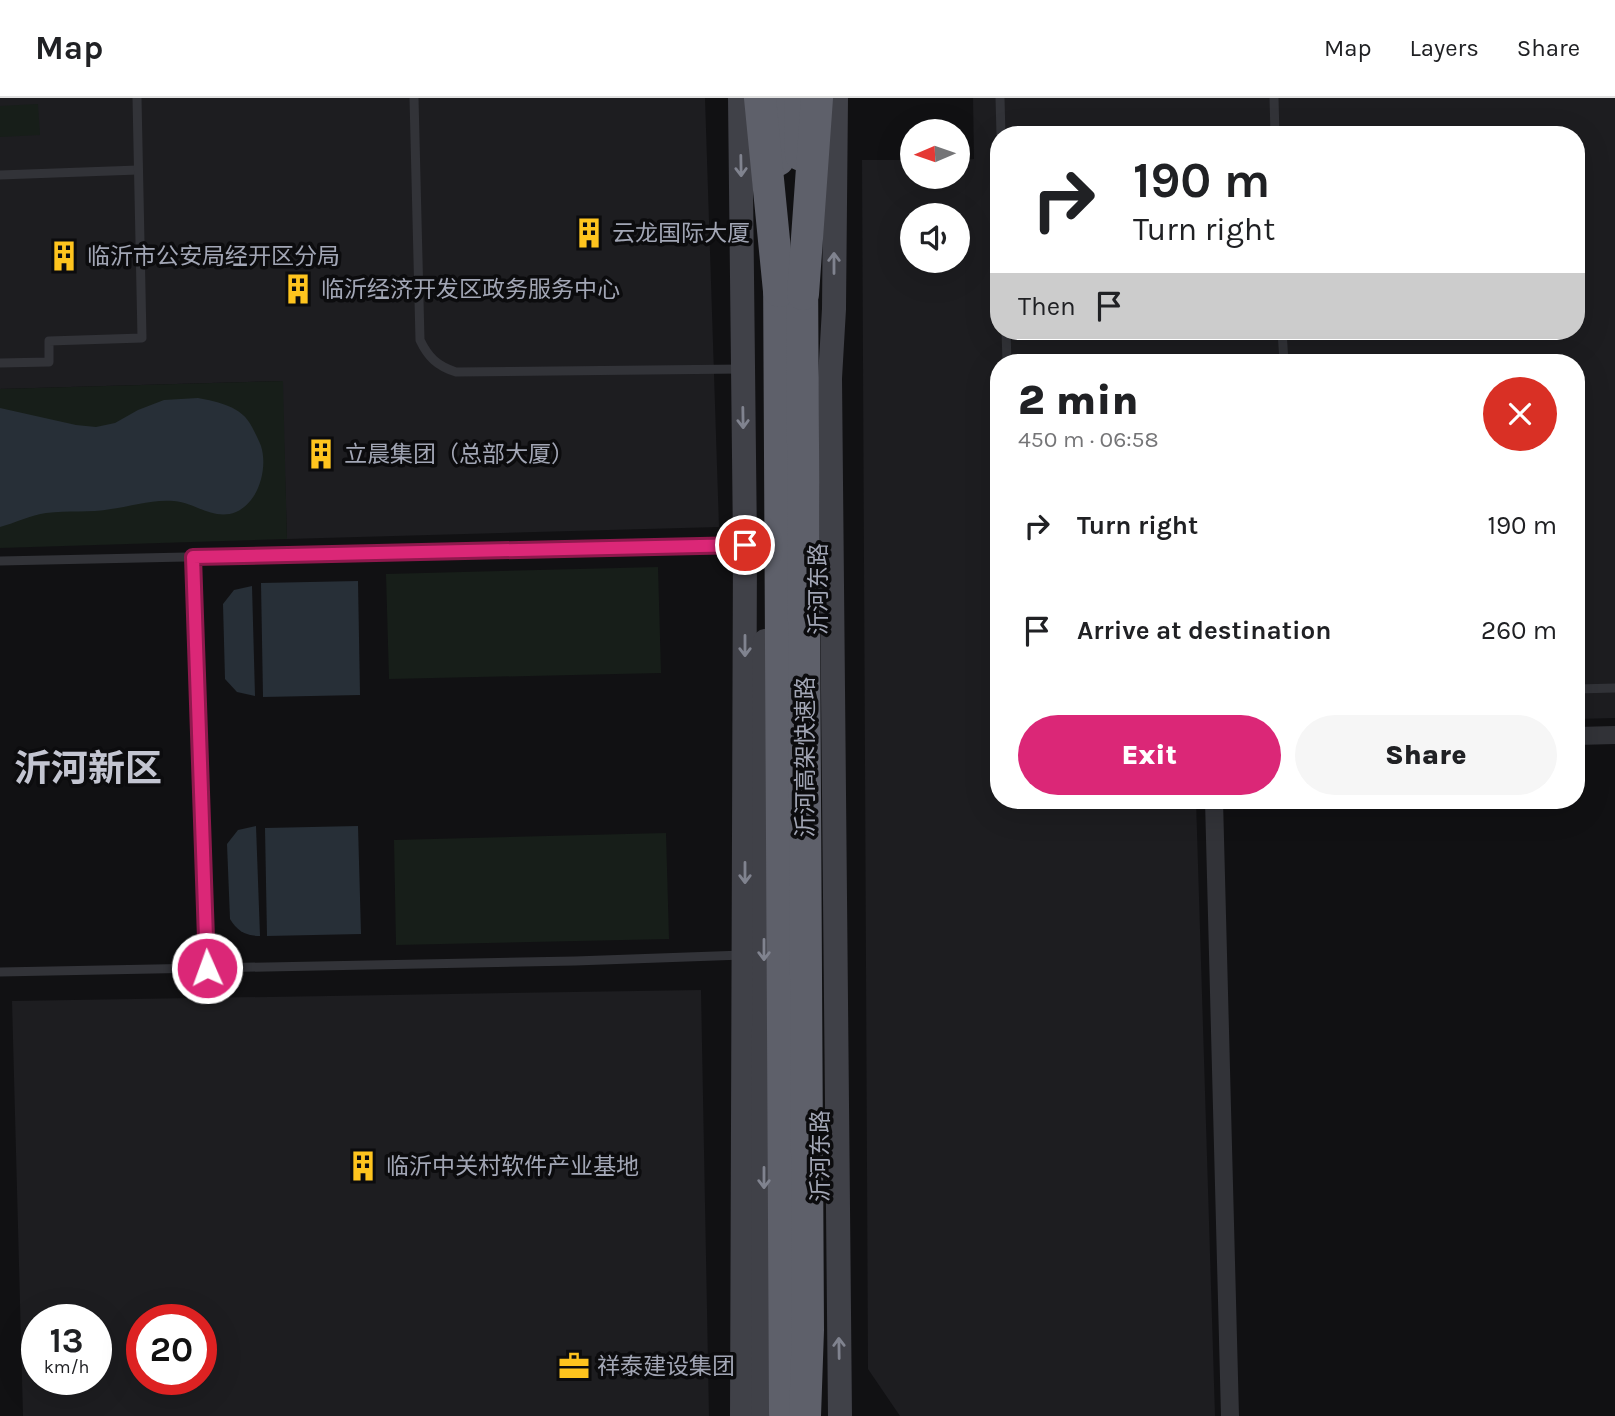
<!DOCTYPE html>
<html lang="en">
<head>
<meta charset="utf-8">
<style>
	:root { --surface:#fff; --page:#f6f6f6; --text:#202124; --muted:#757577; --line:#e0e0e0; --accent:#db2777 }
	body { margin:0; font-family:Karla,"Noto Sans SC",sans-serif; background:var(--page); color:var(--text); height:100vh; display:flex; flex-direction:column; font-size:26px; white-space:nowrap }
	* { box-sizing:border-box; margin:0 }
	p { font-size:23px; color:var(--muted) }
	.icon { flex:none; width:38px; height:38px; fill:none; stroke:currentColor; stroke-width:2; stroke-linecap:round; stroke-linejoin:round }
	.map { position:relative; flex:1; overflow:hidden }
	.drawer { position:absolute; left:990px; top:256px; width:595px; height:455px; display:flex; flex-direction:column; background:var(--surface); border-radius:28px; box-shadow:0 7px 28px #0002 }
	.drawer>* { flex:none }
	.banner { position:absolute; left:990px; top:28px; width:595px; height:214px; border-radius:28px; box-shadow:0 7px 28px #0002; background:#fff; color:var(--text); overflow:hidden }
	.needle { width:46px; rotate:268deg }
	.fabs { position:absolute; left:900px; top:21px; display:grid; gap:14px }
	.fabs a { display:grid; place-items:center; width:70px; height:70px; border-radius:50%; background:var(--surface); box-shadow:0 7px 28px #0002; font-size:35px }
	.speed { position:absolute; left:21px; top:1206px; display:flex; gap:14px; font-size:35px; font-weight:700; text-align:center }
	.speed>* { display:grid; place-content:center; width:91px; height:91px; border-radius:50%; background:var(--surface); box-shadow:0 7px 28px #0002; line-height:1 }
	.speed small { font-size:18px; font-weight:400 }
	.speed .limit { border:10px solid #d22; background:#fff; color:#111 }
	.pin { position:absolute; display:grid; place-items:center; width:60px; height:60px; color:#fff; margin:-30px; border:4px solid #fff; border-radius:50%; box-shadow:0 2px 7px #0007 }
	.me { position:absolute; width:77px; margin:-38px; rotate:358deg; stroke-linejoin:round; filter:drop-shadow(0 0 5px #0008) }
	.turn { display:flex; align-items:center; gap:24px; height:147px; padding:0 28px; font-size:32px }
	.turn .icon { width:91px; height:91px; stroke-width:2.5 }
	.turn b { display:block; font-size:49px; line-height:60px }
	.then { display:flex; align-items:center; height:66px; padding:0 28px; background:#0003; gap:14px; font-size:26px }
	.round { display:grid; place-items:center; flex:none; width:74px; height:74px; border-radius:37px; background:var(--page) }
	.head { display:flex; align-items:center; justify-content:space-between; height:119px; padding:0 28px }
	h1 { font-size:42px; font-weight:800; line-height:52px }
	.action { display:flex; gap:14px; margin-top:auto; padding:14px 28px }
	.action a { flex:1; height:80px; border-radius:42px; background:var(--accent); color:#fff; font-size:28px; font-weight:800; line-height:80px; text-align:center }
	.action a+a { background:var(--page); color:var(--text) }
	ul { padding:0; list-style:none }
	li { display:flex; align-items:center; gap:21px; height:105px; padding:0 28px }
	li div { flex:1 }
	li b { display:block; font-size:26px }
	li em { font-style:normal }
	header { display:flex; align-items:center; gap:42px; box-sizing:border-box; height:98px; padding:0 35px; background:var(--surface); border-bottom:2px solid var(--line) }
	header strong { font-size:33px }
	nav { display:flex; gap:38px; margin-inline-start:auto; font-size:24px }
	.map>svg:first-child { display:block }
</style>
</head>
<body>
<header>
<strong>Map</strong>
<nav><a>Map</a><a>Layers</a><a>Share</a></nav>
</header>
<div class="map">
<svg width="1615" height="1318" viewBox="0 0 1615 1318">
	<rect width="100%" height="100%" fill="#111113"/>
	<g fill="#1d1d20" fill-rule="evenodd">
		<path d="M0,0h705l14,429 -432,12 -5,-158 -282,8z"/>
		<path d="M973,0h642v620l-38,1v-357h-578v438h197l19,616h-315l-32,-47 -6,-1209h50v17h45v-17l17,-1zM999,37h578v196h-578zM912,117h45v46h-45z"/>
		<path d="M701,892l8,426h-686l-11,-415zM37,1222h59v59h-59zM142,1222h59v59h-59z"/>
	</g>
	<g fill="#171e19">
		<path d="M38,6l2,31 -40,2v-31z"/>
		<path d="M283,283l4,158 -287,9v-159z"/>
		<path d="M658,469l3,106 -272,6 -3,-105z"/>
		<path d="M666,735l3,106 -273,6 -2,-105z"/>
	</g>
	<g fill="#272f37">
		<path d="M198,300c20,4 44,8 54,29 3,6 7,13 9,19 7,22 -2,56 -25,66 -22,9 -40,-9 -62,-11 -21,-2 -42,5 -63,8 -21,4 -43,1 -65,4 -15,2 -31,10 -46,14v-119l76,17 20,2 19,-4 23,-13 26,-10z"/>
		<path d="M358,483l2,114 -97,2 -2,-114z"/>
		<path d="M252,488l3,110 -18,-4 -12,-13 -2,-75 11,-14z"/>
		<path d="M256,728l4,110c-14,0 -23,-5 -30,-17l-3,-75 11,-14z"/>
		<path d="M358,728l3,108 -94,2 -2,-108z"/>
	</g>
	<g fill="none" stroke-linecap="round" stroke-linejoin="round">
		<g stroke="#323338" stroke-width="9">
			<path d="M414,0l6,242c8,17 17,26 36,32l286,-3"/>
			<path d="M1000,0l1,37"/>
			<path d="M1274,0l1,37"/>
			<path d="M0,77l138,-5"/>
			<path d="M1006,233l1,31"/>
			<path d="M1282,233l2,31"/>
			<path d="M0,265l49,-1v-21l93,-3 -5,-240"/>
			<path d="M193,459l14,411"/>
			<path d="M0,463l744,-16"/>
			<path d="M1577,591l38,-1"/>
			<path d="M0,874l575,-11 168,-6"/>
		</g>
		<g stroke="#323338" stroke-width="18">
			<path d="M1577,638l38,-1"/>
			<path d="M1214,702l16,616"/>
		</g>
		<g stroke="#404148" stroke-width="24">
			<path d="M740,0l5,447 -3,871"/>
			<path d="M836,0l-2,211 -4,69 10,1038"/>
			<path d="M763,1318l2,-775"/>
		</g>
		<g stroke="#5e606a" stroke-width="32">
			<path d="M778,0v62"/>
			<path d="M800,0l1,57"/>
			<path d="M779,166l6,1149"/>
			<path d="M802,168l6,1064 -3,86"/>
		</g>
		<g stroke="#5e606a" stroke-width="32">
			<path d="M760,0l19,193"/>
			<path d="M803,196l14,-196"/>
		</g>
	</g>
	<defs><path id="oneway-shaft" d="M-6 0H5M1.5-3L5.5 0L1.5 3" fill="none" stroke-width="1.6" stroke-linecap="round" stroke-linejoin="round" transform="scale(1.75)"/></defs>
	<g stroke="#80838f">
		<use href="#oneway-shaft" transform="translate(741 68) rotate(89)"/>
		<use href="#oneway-shaft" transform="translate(834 165) rotate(-90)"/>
		<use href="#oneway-shaft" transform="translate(743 320) rotate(89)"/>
		<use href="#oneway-shaft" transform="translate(745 548) rotate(90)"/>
		<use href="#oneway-shaft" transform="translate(745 775) rotate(90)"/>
		<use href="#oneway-shaft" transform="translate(764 852) rotate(90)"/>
		<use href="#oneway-shaft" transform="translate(764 1080) rotate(90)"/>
		<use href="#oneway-shaft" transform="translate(839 1250) rotate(-91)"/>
	</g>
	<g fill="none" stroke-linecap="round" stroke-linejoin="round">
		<g stroke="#8e194d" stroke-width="18">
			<path id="route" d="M207,870l-14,-411 552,-12"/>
		</g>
		<use href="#route" stroke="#db2777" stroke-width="12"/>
	</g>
	<defs>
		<g id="building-bare" transform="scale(2.415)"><path d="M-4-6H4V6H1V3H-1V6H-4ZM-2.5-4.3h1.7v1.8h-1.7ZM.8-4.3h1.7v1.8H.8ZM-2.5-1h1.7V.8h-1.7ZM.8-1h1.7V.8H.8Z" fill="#fec41e" stroke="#0c0c0e" stroke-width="2.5" paint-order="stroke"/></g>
		<g id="office-bare" transform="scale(2.415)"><path d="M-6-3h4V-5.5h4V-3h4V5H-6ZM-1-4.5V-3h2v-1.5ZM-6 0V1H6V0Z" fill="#fec41e" stroke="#0c0c0e" stroke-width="2.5" paint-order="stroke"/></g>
	</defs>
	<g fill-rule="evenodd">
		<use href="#building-bare" x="589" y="135"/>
		<use href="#building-bare" x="64" y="158"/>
		<use href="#building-bare" x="298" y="191"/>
		<use href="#building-bare" x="321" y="356"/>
		<use href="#building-bare" x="363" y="1068"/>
		<use href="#office-bare" x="574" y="1268"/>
	</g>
	<g text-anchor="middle" stroke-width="7" stroke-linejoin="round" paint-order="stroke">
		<g font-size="23" fill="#a2a6b5" stroke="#0c0c0e" text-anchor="start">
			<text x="612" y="143">云龙国际大厦</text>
			<text x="87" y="166">临沂市公安局经开区分局</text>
			<text x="321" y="199">临沂经济开发区政务服务中心</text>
			<text x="344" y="364">立晨集团（总部大厦）</text>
			<text x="386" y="1076">临沂中关村软件产业基地</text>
			<text x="597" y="1276">祥泰建设集团</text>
		</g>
		<g font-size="23" fill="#a2a6b5" stroke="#0c0c0e">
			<text transform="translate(818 491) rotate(-90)" y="8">沂河东路</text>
			<text transform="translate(805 659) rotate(-90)" y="8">沂河高架快速路</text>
			<text transform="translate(820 1058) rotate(-90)" y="8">沂河东路</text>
		</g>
		<g font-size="37" font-weight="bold" fill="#c3c5d1" stroke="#0c0c0e">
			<text x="88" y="683">沂河新区</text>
		</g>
	</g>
</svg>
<div class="fabs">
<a><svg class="needle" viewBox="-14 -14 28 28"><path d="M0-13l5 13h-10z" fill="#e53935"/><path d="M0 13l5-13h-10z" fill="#757577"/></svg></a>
<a><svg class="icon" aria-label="sound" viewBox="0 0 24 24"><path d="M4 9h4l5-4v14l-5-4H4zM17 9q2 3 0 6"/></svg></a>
</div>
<div class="speed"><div>13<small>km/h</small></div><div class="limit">20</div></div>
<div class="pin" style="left:745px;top:447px;background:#d93025"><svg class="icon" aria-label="arrive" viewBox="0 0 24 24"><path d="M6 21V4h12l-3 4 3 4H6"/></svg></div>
<svg class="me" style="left:207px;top:870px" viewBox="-20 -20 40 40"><circle r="17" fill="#db2777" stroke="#fff" stroke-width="3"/><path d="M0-11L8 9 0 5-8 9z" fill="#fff"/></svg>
<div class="banner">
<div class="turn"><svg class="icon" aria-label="right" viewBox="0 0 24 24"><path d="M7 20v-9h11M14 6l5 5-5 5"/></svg><div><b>190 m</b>Turn right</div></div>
<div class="then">Then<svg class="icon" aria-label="arrive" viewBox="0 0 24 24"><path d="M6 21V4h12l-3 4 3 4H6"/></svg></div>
</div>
<section class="drawer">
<div class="head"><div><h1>2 min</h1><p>450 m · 06:58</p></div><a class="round" style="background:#d93025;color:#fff"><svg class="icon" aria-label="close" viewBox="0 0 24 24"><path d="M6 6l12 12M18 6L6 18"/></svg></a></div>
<ul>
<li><svg class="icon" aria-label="right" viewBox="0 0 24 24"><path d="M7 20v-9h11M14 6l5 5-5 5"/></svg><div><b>Turn right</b></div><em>190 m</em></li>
<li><svg class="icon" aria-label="arrive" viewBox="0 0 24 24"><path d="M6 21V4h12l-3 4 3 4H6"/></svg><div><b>Arrive at destination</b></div><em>260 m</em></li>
</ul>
<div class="action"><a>Exit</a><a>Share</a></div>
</section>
</div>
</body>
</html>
